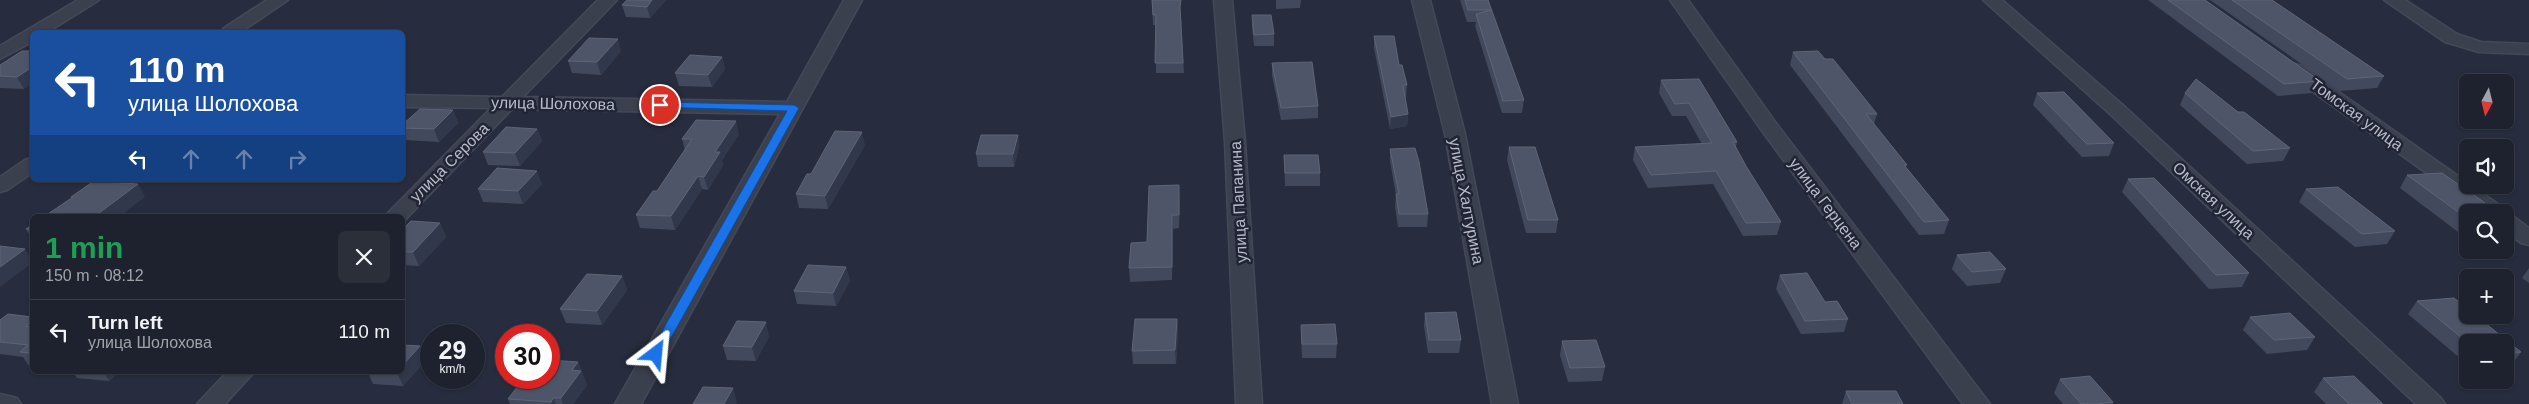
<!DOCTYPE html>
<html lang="en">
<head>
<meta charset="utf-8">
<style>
	:root { --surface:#1d222e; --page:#2a2f3a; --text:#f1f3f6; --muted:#a0a4aa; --line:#3b3f4a }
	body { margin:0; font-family:Helvetica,sans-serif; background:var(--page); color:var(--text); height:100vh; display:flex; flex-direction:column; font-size:19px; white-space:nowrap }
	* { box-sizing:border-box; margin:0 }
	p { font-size:16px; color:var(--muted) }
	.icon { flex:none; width:28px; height:28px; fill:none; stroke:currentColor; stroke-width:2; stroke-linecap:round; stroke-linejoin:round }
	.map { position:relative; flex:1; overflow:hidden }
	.details { position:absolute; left:30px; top:214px; width:375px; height:160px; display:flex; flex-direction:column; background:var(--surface); border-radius:8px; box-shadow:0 1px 4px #0004,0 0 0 1px var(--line) }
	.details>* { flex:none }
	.banner { position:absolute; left:30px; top:30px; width:375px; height:152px; border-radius:8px; box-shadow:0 1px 4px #0004,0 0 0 1px var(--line); background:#1a4fa0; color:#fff; overflow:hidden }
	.needle { width:32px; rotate:187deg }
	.tools { position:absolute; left:2459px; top:74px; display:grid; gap:10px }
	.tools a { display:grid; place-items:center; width:55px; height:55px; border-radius:8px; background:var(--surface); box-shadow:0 1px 4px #0004,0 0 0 1px var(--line); font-size:25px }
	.speed { position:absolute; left:420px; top:324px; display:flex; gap:10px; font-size:25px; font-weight:700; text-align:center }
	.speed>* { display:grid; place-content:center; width:65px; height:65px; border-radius:50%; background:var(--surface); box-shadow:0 1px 4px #0004,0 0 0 1px var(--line); line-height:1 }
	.speed small { font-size:12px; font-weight:400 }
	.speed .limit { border:8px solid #d22; background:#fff; color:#111 }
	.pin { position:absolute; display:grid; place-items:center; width:42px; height:42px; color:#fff; margin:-21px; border:2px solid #fff; border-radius:50%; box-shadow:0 1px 5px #0007 }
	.me { position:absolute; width:55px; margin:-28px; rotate:29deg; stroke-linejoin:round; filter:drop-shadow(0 0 4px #0008) }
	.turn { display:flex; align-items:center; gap:18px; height:105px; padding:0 15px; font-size:22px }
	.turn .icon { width:65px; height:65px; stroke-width:2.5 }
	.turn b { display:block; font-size:35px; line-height:42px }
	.lanes { display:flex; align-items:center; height:48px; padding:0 15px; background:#0003; justify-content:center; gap:25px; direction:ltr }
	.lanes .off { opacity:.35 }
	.round { display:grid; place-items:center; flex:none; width:52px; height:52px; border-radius:8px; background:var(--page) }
	.headline { display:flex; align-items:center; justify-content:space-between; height:85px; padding:0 15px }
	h1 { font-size:30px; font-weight:800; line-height:38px; color:#1e9e55 }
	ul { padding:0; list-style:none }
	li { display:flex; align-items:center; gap:15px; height:65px; padding:0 15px; border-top:1px solid var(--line) }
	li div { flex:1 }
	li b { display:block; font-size:19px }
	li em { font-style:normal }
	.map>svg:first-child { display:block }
</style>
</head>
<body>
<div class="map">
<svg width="2529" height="404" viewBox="0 0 2529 404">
	<rect width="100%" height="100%" fill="#272d3e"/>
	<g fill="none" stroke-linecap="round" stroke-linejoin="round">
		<g stroke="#444858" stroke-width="3">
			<g id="minor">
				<path d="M78,0h21l-51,32h-16v10l-32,17v-13z"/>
				<path d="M267,0h21l-47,32h-20l3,-4z"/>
				<path d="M598,0h19l-94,97 264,5 57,-102h18l-221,404h-26l165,-290 -268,-5 -108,112 -2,-5h-17l106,-108 -89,-1v-12l100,2z"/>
				<path d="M1214,0h18l13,142 17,262h-26l-11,-262z"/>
				<path d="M1412,0h18l35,134 53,270h-26l-47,-270z"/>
				<path d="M1670,0h18l88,123 214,281h-27l-201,-273z"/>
				<path d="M1983,0h19l123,107 316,291 4,6h-29l-305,-289z"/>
				<path d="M2384,0h21l52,34 24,8 48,2v10l-50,-2 -34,-10z"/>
				<path d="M2295,64l7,2 200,141 2,5h-23l-193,-138 -2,-4 2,-4z"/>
				<path d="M32,158v15l-25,17 -7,2v-15l25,-17z"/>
				<path d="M2505,215l8,1 16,12v17l-8,-2 -16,-12z"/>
				<path d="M228,371h27l-30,33h-28z"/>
				<path d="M0,394l17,4 4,6h-21z"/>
			</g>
		</g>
		<use href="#minor" fill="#3b404e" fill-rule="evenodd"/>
	</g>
	<g fill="#42495c">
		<path d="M627,0h39l-16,18 -24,-1 -4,-12z"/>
		<path d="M1152,0l29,15 3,58h-28v-48h-3z"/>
		<path d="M1276,0h25l-1,8 -24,1z"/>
		<path d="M1460,0h28l36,100 -2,13h-20l-27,-87 1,-4h-9z"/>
		<path d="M2148,0h57l115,81 -7,12 -35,3z"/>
		<path d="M2210,0h62l112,76 -7,12 -37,3z"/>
		<path d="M1252,15l22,19v12h-20l-2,-19z"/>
		<path d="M1374,36l25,29 8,20 -1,12h-1l3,17 -1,12 -17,3 -16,-81z"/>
		<path d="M22,51l2,38 -24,-1v-23z"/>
		<path d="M621,51l-20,24 -29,-2 -4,-12z"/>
		<path d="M1793,52l32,7 52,55 -3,10 33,41 -1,2 43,53 -5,14 -25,1 -129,-170z"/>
		<path d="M722,57l3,12 -13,18 -33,-1 -4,-13z"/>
		<path d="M1272,63l46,43v12l-37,2 -9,-45z"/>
		<path d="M1661,80l76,62 -1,5 10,19 35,56 -4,13 -34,1 -30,-52 -65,4 -15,-28 2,-13 67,-3 -16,-28h-14l-13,-23z"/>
		<path d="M2037,93l77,50 -5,13 -27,1 -49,-52z"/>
		<path d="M2185,93l53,19 52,36 -7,13 -36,3 -67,-59z"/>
		<path d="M453,110l5,13 -19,19 -34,-2 -3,-6v-6z"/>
		<path d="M537,129l5,12 -22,25 -32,-1 -5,-13z"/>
		<path d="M739,134l-17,26 1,5 -15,25 -6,-1 -27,41 -35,-2 -4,-13 21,-24 28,-41 -3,-11z"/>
		<path d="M1018,135l1,12 -5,20h-36l-2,-13z"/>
		<path d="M865,145l-37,64 -29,-1 -3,-14 15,-20z"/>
		<path d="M1509,147l49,73 -2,13h-30l-19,-73z"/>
		<path d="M1390,149l38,65 -1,13h-29l-3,-20 1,-12 -6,-34z"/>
		<path d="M1284,155l36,18v13h-35z"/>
		<path d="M2407,175l61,37v26h-2l-66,-50z"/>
		<path d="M2128,179l121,94 -7,14 -33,2 -87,-97z"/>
		<path d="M542,184l-19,20 -40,-2 -5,-13z"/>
		<path d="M2306,189l89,42 -8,13 -32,3 -56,-45z"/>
		<path d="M1180,198l-1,30 -6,1 -1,51 -42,2 -1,-14 18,-26z"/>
		<path d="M2505,217l6,5 -6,9z"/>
		<path d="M440,223l6,14 -27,29 -17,-1v-35z"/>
		<path d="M32,225v14l-6,-10z"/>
		<path d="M1957,255l49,14 -6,14 -33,3 -15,-17z"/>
		<path d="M846,267l4,14 -14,25 -39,-2 -3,-13z"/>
		<path d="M2529,268v15l-7,-5z"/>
		<path d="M1780,275l45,27 23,17 -4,13 -43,2 -25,-45z"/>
		<path d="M622,276l5,14 -25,35 -36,-2 -6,-14z"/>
		<path d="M2454,298l14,11v6h7l46,37 -10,14 -6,1v-25h-37v23l-60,-51 9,-13z"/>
		<path d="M1425,313l36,27 -2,13h-31l-4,-27z"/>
		<path d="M32,317v49h-3l-6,-9 -23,-3v-34z"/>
		<path d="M2250,317l65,20 -8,13 -40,4 -24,-24z"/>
		<path d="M1177,319l1,14 -2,31h-43l-1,-13z"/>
		<path d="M1301,325l36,19 -1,14h-34l-1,-20z"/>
		<path d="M769,336l-13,25 -29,-1 -4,-14z"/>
		<path d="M1562,341l43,26 -3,14 -34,1 -8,-27z"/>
		<path d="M426,360l-23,26 -30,-2 -6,-13h35z"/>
		<path d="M578,362l9,23 -14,19h-63l-2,-5z"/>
		<path d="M72,371h48l-11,10 -32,-3z"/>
		<path d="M2323,378l60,26h-57l-12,-12z"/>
		<path d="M2060,379l53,23v2h-50l-9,-11z"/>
		<path d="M1846,391l57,13h-61z"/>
	</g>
	<g fill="#32384b">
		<path d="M652,0h14l-16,18 -3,-11z"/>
		<path d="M618,39l3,12 -20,24 -4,-13z"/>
		<path d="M722,57l3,12 -13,18 -4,-12z"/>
		<path d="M32,67v16l-8,6 -7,-12z"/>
		<path d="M453,110l5,13 -19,19 -5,-13z"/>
		<path d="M1408,114l-1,12 -17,3 1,-12z"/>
		<path d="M736,121l3,13 -17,26 1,5 -15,25 -4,-13 11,-25z"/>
		<path d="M537,129l5,12 -22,25 -5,-13z"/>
		<path d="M862,132l3,13 -37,64 -3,-13z"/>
		<path d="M1018,135l1,12 -5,20 -1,-13z"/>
		<path d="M537,171l5,13 -19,20 -5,-13z"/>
		<path d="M698,176l4,13 -27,41 -4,-14z"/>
		<path d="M138,184l7,13 -25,19h-25z"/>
		<path d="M1179,185l1,13 -1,30z"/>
		<path d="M1172,215l1,14 -1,51z"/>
		<path d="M440,223l6,14 -27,29 -6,-14z"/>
		<path d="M25,249l7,11v3l-32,24v-20z"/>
		<path d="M846,267l4,14 -14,25 -3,-13z"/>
		<path d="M622,276l5,14 -25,35 -5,-14z"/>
		<path d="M1177,319l1,14 -2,31 -1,-14z"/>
		<path d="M32,322v13l-6,-9z"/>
		<path d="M766,322l3,14 -13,25 -4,-14z"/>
		<path d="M420,346l6,14 -23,26 -6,-14 1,-1h4v-5z"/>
		<path d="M578,362l9,23 -14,19h-10l-2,-6 11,-28z"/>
		<path d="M103,371h17l-11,10z"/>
		<path d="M733,388l4,14 -1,2h-12z"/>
		<path d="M553,398l3,6h-4l-1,-2z"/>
	</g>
	<g fill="#4e5568" stroke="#5f6577">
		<path d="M627,0h25l-5,7 -25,-2z"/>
		<path d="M1152,0h29l-1,7 3,56h-28l1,-48h-3z"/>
		<path d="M1465,0h23l36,100 -21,1 -27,-87 15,-4h-23z"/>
		<path d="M2168,0h37l115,81 -36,3z"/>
		<path d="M2232,0h40l112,76 -37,3z"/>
		<path d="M1252,15h19l3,19 -20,1z"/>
		<path d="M1374,36h20l5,29h3l5,20h-4l5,29 -17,3z"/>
		<path d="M589,38l29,1 -21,23 -29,-1z"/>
		<path d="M22,51h10v16l-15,10 -17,-1v-11z"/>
		<path d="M1818,51l7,8h8l44,55h-11l41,51h-3l45,55 -25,2 -131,-170z"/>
		<path d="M690,55l32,2 -14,18 -33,-2z"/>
		<path d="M1312,62l6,44 -37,2 -9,-45z"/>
		<path d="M1699,79l38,63h-4l13,24 35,56 -35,1 -30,-52 -65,4 -16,-28 77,-4 -23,-40 -14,1 -14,-24z"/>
		<path d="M2196,79l42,33h6l46,36 -37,3 -68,-58z"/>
		<path d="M2064,92l50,51 -27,1 -50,-51z"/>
		<path d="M420,109l33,1 -19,19 -32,-1v-3z"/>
		<path d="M696,120l40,1 -21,31h5l-16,25 -6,-1 -27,40 -35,-1 17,-24h4l35,-52h-10z"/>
		<path d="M506,127l31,2 -22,24 -32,-1z"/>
		<path d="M835,131l27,1 -37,64 -29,-2 11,-20h4z"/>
		<path d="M981,135h37l-5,19h-37z"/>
		<path d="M1509,147h26l23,73h-30z"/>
		<path d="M1415,148l4,14 9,52h-29l-3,-20h3l-9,-45z"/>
		<path d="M1284,155h34l2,18h-35z"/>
		<path d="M497,168l40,3 -19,20 -40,-2z"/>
		<path d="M2442,173l56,39h-30v7l-61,-44z"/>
		<path d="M2154,178l95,95 -33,2 -88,-96z"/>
		<path d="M94,181l44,3 -43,32h-50l28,-19h-2z"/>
		<path d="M1179,185v30h-7v52l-43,1 2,-25 16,-1 2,-56z"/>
		<path d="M2338,187l57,44 -33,3 -56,-45z"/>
		<path d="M322,215l14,1h-16z"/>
		<path d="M2505,217l6,5h-6z"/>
		<path d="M411,221l29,2 -27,29h-11v-22z"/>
		<path d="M32,225v5l-6,-1z"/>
		<path d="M0,246l25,3 -25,18z"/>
		<path d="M1990,252l16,17 -34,3 -15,-17z"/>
		<path d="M808,265l38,2 -13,26 -39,-2z"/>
		<path d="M1807,273l18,29 12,-1 11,18 -43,2 -25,-46z"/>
		<path d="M587,274l35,2 -25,35 -37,-2z"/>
		<path d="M2454,298l14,11v6h7l46,37 -16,2v-12l-37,1 -51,-42z"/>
		<path d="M1456,312l5,28h-32l-4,-27z"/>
		<path d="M2290,313l25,24 -41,3 -24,-23z"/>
		<path d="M8,314l24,3v5l-6,4 6,1v26l-12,-1 8,-7 -28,-3v-22z"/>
		<path d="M1135,319h42l-2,31 -43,1z"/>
		<path d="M737,321l29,1 -14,25 -29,-1z"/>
		<path d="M1335,324l2,20h-35l-1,-19z"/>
		<path d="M1596,340l9,27 -35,1 -8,-27z"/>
		<path d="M402,345l18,1 -18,20z"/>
		<path d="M549,360l29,2 -6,8 9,1 -20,27h-8l-2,4 -43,-3 16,-21h25z"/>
		<path d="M379,371h19l-1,1z"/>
		<path d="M2090,376l23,26 -16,2h-16l-21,-25z"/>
		<path d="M2354,376l29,28h-34l-26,-26z"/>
		<path d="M703,387l30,1 -9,16h-31z"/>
		<path d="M1846,391h50l7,13h-51z"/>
	</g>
	<path fill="#1a73e8" stroke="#114b97" d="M660,102l134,3 5,3 -137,246 -6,4 -7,-4 138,-243 -130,-4 -2,-2z"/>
	<g text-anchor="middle" stroke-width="5" stroke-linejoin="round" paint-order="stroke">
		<g font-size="16" fill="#b7bbc9" stroke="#202434">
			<text transform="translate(553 103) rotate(1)" y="6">улица Шолохова</text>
			<text transform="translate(2357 114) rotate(36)" y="6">Томская улица</text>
			<text transform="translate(449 162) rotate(-45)" y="6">улица Серова</text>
			<text transform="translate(2214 200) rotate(43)" y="6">Омская улица</text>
			<text transform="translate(1467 201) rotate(79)" y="6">улица Халтурина</text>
			<text transform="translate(1238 202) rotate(-93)" y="6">улица Папанина</text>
			<text transform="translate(1826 203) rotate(53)" y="6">улица Герцена</text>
		</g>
	</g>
</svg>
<div class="tools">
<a><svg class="needle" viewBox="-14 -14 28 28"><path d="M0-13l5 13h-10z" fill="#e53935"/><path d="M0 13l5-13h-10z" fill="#a0a4aa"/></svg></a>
<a><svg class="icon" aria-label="sound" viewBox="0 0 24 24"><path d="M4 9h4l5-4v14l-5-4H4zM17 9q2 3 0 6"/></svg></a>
<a><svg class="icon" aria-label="search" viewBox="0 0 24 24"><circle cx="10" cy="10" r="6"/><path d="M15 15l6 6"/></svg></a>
<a>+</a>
<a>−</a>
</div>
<div class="speed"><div>29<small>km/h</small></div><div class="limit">30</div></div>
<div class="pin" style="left:660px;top:105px;background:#d93025"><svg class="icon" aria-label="arrive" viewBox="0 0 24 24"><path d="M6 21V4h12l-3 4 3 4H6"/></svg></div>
<svg class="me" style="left:656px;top:354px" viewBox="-20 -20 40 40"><path d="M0-17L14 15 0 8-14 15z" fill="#1a73e8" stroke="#fff" stroke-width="4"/></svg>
<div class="banner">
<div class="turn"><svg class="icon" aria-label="left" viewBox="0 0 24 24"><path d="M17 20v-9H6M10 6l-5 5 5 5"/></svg><div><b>110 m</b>улица Шолохова</div></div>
<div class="lanes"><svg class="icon" aria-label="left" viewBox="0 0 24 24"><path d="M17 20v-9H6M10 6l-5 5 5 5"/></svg><svg class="icon off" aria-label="ahead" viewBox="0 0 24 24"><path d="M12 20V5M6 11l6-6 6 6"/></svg><svg class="icon off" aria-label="ahead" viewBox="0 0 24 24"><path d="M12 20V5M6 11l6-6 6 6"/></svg><svg class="icon off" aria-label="right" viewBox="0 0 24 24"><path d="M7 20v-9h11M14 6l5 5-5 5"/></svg></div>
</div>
<section class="details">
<div class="headline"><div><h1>1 min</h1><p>150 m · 08:12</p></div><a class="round"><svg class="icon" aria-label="close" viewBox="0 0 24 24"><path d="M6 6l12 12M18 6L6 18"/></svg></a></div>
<ul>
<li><svg class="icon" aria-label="left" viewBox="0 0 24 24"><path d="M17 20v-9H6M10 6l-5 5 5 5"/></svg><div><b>Turn left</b><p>улица Шолохова</p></div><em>110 m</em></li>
</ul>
</section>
</div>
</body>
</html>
